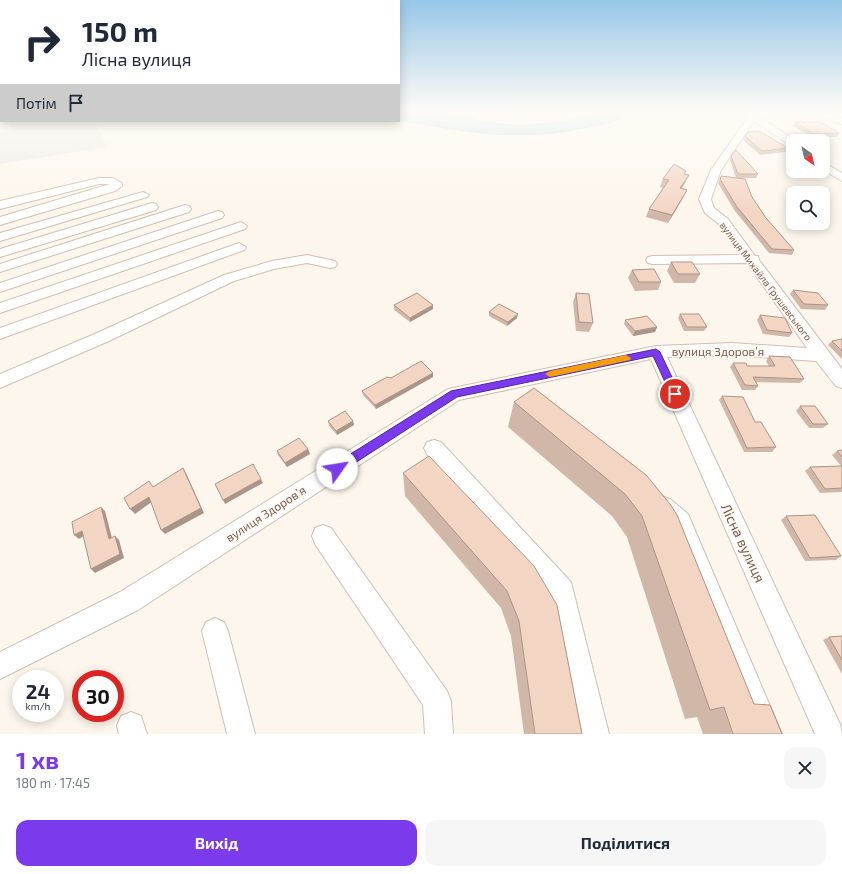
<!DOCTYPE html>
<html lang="uk">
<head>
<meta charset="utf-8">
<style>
	:root { --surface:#fff; --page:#f6f6f7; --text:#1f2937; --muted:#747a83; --accent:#7c3aed }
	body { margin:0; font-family:"Exo 2",sans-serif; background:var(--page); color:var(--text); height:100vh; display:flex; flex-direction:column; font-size:15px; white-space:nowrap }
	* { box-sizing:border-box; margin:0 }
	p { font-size:13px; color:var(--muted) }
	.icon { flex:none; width:22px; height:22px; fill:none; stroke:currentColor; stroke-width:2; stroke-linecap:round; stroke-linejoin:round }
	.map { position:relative; height:734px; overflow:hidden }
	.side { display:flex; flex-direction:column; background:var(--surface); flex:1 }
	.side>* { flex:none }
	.hud { position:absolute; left:0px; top:0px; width:400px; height:122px; box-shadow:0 2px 10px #0003; background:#fff; color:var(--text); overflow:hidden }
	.needle { width:26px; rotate:147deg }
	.buttons { position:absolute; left:786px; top:134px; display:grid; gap:8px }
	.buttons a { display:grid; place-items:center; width:44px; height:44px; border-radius:8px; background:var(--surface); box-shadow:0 2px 10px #0003; font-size:20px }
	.speed { position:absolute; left:12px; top:670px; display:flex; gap:8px; font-size:20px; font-weight:700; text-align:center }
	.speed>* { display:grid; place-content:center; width:52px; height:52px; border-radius:50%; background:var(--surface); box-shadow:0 2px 10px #0003; line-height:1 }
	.speed small { font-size:10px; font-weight:400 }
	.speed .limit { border:6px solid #d22; background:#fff; color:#111 }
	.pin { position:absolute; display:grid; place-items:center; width:34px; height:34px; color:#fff; margin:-17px; border:2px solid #fff; border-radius:50%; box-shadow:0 1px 4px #0007 }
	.me { position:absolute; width:44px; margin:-22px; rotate:58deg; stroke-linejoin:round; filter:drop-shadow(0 0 3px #0008) }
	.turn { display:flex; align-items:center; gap:14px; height:84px; padding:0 16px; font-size:18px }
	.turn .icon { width:52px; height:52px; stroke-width:2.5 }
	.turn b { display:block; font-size:28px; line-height:34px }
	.then { display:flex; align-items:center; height:38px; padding:0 16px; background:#0003; gap:8px; font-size:15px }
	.round { display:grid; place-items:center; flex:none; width:42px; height:42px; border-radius:12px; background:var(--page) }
	.head { display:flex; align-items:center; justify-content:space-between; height:68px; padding:0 16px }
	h1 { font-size:24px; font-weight:700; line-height:30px; color:var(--accent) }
	.primary-button { display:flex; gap:8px; margin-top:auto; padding:8px 16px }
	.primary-button a { flex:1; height:46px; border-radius:12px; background:var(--accent); color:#fff; font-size:16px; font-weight:700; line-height:46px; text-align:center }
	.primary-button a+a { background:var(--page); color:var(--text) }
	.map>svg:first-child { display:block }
</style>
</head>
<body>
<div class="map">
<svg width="842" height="734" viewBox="0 0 842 734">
	<rect width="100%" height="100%" fill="#fdf6ec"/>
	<path fill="#efe9e4" d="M10,121h84l13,26 -107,17v-32l11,-2z"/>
	<path fill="#bfe3e8" stroke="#a5d3da" d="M399,112h30l70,12 24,2 40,-4 40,-10h32c-17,9 -34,13 -52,16 -61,13 -111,5 -172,-6l-12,-3z"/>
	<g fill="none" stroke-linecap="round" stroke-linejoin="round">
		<g stroke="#d1beb0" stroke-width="2">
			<g id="minor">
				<path d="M743,112h9l44,29h-3v5l-3,-1 -36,-24 -33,49 -10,29 3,9 14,11 27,37h3l1,4 83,109v19l-6,-2 -20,-25 -84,-6 -65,2 173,367 2,10h-27l-164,-375 -192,41 -321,210 -138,69v-27l120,-60 328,-203 208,-43 76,-3 75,5 -60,-85 -94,1 -5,-1 -2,-3 2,-3 5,-1 88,-1 -21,-30 -15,-12 -6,-14 12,-29 37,-53z"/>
				<path d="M809,112h12l21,6v6z"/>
				<path d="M823,162l19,11v8l-19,-11z"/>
				<path d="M99,178h14l9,5v3l-7,5 -115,34v-8l110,-33h-11l-99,25v-8z"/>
				<path d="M143,192l6,3 -2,2 -147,44v-8z"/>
				<path d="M152,203l4,1 2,3 -2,3 -156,47v-8z"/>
				<path d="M185,205l4,1 2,3 -2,3 -189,60v-8z"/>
				<path d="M218,211l4,1 2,3 -2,3 -222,74v-9z"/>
				<path d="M241,222l6,4 -2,3 -245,84v-10z"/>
				<path d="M239,243l7,4 -2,3 -244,89v-11z"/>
				<path d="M307,255l28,6 2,3 -2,3 -5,1 -23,-5 -33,6 -40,12 -125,60 -109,47v-14l97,-41 127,-58 48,-14z"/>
				<path d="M434,440l7,2 130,140 38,152h-28l-30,-137 -124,-143 -3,-6 3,-6z"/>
				<path d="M662,496l8,3 18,15 94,220h-28l-82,-206 -18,-15 -3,-7 3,-7z"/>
				<path d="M323,525l8,3 116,163 4,10 2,33h-28l-2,-29 -108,-161 -3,-8 3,-8z"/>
				<path d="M215,618l9,4 4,9 27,103h-28l-25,-103 4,-9z"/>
				<path d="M131,712l10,4 6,18h-28l-2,-8 4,-10z"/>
			</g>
		</g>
		<use href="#minor" fill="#fff" fill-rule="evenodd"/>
	</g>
	<g fill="#d1b7a8">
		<path d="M795,122l44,11 -2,4h-25l-19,-11z"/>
		<path d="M745,136l43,12 -2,4 -26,3 -17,-15z"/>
		<path d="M731,156l27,18 -2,4h-20l-6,-18z"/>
		<path d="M686,171l-1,3v9l-4,6 6,1 -4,8 -15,25 -22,-6 3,-8 14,-21 -3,-1 3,-8z"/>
		<path d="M721,176l31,21 14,21 28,32 -2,5 -23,-2 -34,-42 -17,-28z"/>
		<path d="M671,262l29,12 -5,9h-21l-7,-12z"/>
		<path d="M632,270l29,12 -3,8 -23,1 -7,-13z"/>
		<path d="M793,290l35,15 -3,5 -24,-1 -11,-15z"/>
		<path d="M576,293l17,30 -4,9 -13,-1 -3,-29z"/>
		<path d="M394,305h39v4l-23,13 -16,-12z"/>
		<path d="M489,312l28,6 -10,8 -18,-10z"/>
		<path d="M680,314l27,13 -3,4h-20l-6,-13z"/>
		<path d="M760,315l32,18 -3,4 -26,-3 -6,-14z"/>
		<path d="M625,320l32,7 -2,5 -22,4 -9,-12z"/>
		<path d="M842,339v20l-14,-14 4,-4z"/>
		<path d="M769,356l35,23 -4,4 -44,-1 2,4 -3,4h-13l-12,-23 3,-4 14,3h22l-3,-5z"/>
		<path d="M433,377l-57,32 -13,-14 -1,-4 29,-13z"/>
		<path d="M722,396l33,26 21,25 -4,5h-28l-25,-52z"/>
		<path d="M514,402l132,73 108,229 28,30h-79l-6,-17 -12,2 -58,-182 -15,-21 -104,-89z"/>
		<path d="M800,406l28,18 -5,4h-14l-13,-17z"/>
		<path d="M328,421h25l1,4 -17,10 -8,-9z"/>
		<path d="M308,449l2,5 -23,13 -9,-12 -1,-4z"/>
		<path d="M842,450v42l-22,1 -15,-22 5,-4 31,-1 -9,-11 5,-4z"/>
		<path d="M403,473l131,93 48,168h-58l-13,-98 -10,-28 -96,-112z"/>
		<path d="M786,516l55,40 -5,4 -31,1 -24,-41z"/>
		<path d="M842,636v38l-19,-34 6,-3z"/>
	</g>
	<g fill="#aa9588">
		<path d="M689,175l-4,8 -9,13 4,-8z"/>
		<path d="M687,190l-4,8 -15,25 4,-8z"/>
		<path d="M433,305v4l-23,13v-4z"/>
		<path d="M518,314l-1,4 -10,8 1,-4z"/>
		<path d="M657,327l-2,5 -22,4 2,-5z"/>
		<path d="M433,373v4l-57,32 -1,-4z"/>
		<path d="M353,421l1,4 -17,10 -1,-4z"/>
		<path d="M308,449l2,5 -23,13 -2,-4z"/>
		<path d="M183,468l3,5 18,40 -39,21 -4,-4z"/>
		<path d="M261,479l2,4 -38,21 -2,-4z"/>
		<path d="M149,497l4,4 -18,13 -5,-5z"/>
		<path d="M101,507l4,4 8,31 -4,-3z"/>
		<path d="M82,531l5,3 -8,5 -5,-4z"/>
		<path d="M115,536l4,4 5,18 -29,15 -4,-4z"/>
	</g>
	<g fill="#f3d5c3" stroke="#aa9588">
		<path d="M795,122h26l18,11 -25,1z"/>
		<path d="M759,131l29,17 -26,3 -17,-15 3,-4z"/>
		<path d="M736,150l22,24h-20l-7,-18z"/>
		<path d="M674,164l12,7 -2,3 5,1 -9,13 7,2 -15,25 -23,-6 20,-29 -6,-1z"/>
		<path d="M721,176l24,3 7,18 14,21 28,32 -22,-1 -35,-42 -17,-28z"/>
		<path d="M671,262h21l8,12h-22z"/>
		<path d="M654,269l7,13h-22l-7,-12z"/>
		<path d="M793,290l25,3 10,12 -24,-1z"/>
		<path d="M417,293l16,12 -23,13 -16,-13z"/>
		<path d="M576,293l13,1 4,29 -14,-1z"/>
		<path d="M499,304l19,10 -10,8 -19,-10z"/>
		<path d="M680,314h19l8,13h-20z"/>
		<path d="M760,315l25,3 7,15 -25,-3z"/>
		<path d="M647,316l10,11 -22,4 -10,-11z"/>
		<path d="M842,339v12l-10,-10z"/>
		<path d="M769,356l21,1 14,22 -51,-2 5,9 -13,-1 -12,-22h13l1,3h28z"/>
		<path d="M421,361l12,12 -58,32 -13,-14 25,-14 4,1z"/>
		<path d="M534,388l112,87 24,29 7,11 77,189 16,1 12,29h-49l-9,-27 -14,3 -68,-194 -17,-22 -111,-92z"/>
		<path d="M722,396l21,1 12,25h6l15,25 -29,1z"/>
		<path d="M800,406h15l13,18h-15z"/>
		<path d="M345,411l8,10 -17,10 -8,-10z"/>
		<path d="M299,438l9,11 -23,14 -8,-12z"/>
		<path d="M842,450v7l-5,-6z"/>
		<path d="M429,456l105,110 23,39 25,129h-47l-16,-113 -12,-30 -104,-118z"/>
		<path d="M253,464l8,15 -38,21 -8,-16z"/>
		<path d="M842,466v22l-17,1 -15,-22z"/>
		<path d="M183,468l18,40 -40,22 -12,-33 -19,12 -6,-11 25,-17 4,6z"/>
		<path d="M101,507l8,32 6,-3 5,18 -29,15 -9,-38 -8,4 -2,-13z"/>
		<path d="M815,515l26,41 -31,2 -24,-42z"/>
		<path d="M842,636v24l-13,-23z"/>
	</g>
	<linearGradient id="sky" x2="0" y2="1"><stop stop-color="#97c7e8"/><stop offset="0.52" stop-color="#fefbf6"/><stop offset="1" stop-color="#fefbf6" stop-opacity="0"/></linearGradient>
	<rect width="842" height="214" fill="url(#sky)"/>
	<path fill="#7c3aed" stroke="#51269a" d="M656,349l4,3 20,42 -1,3h-7l-19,-41 -196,41 -116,75h-8l-2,-3 2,-4 118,-74z"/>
	<path fill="#f59e0b" d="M626,355l5,3 -1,2 -80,17 -5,-3 5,-3z"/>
	<g text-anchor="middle" stroke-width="3" stroke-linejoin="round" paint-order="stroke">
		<g font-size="10" fill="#7a5c4d" stroke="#fffaf3">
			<text transform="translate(766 281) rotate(53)" y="4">вулиця Михайла Грушевського</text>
		</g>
		<g font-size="12" fill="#7a5c4d" stroke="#fffaf3">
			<text x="718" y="356">вулиця Здоровʼя</text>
			<text transform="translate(266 514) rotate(-33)" y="4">вулиця Здоровʼя</text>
		</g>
		<g font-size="14" fill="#7a5c4d" stroke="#fffaf3">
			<text transform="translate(743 543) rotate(65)" y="5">Лісна вулиця</text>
		</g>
	</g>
</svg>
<div class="buttons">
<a><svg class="needle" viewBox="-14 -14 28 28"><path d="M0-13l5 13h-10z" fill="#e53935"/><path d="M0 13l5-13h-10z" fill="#747a83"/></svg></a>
<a><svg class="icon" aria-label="search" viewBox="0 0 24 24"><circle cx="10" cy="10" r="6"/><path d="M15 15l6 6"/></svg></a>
</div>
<div class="speed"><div>24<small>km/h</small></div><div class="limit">30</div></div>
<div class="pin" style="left:675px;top:394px;background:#d93025"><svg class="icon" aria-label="arrive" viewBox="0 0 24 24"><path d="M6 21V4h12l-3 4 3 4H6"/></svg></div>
<svg class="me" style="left:337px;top:469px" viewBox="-20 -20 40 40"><circle r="19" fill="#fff"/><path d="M0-13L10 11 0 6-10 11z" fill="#7c3aed"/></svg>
<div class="hud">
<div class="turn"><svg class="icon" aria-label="right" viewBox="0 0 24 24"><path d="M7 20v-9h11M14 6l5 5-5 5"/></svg><div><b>150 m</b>Лісна вулиця</div></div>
<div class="then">Потім<svg class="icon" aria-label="arrive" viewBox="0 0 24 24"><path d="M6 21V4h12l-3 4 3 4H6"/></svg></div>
</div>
</div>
<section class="side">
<div class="head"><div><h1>1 хв</h1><p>180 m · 17:45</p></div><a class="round"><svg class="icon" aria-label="close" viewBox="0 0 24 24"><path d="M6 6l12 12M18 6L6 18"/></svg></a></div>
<div class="primary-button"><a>Вихід</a><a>Поділитися</a></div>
</section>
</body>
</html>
